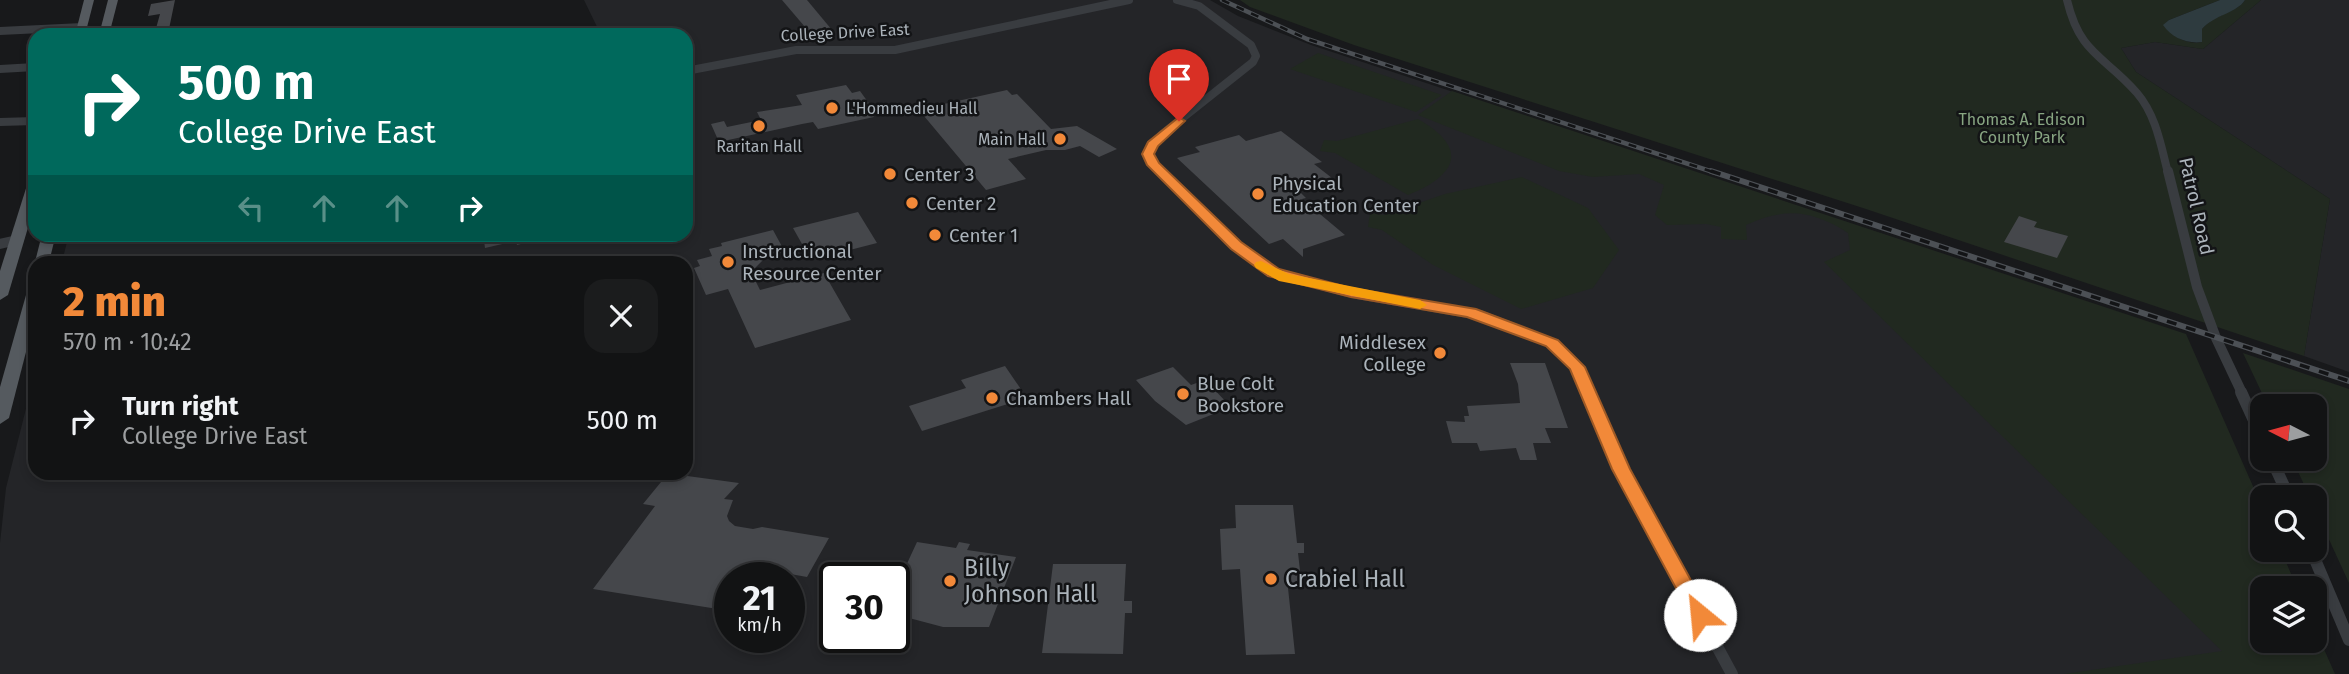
<!DOCTYPE html>
<html lang="en">
<head>
<meta charset="utf-8">
<style>
	:root { --surface:#121314; --page:#1b1c1d; --text:#f1f3f6; --muted:#9c9ea0; --line:#313234; --accent:#f28939 }
	body { margin:0; font-family:"Fira Sans",sans-serif; background:var(--page); color:var(--text); height:100vh; display:flex; flex-direction:column; font-size:26px; white-space:nowrap }
	* { box-sizing:border-box; margin:0 }
	p { font-size:23px; color:var(--muted) }
	.icon { flex:none; width:38px; height:38px; fill:none; stroke:currentColor; stroke-width:2; stroke-linecap:round; stroke-linejoin:round }
	.map { position:relative; flex:1; overflow:hidden }
	.drawer { position:absolute; left:28px; top:256px; width:665px; height:224px; display:flex; flex-direction:column; background:var(--surface); border-radius:21px; box-shadow:0 4px 10px #0003,0 0 0 2px var(--line) }
	.drawer>* { flex:none }
	.banner { position:absolute; left:28px; top:28px; width:665px; height:214px; border-radius:21px; box-shadow:0 4px 10px #0003,0 0 0 2px var(--line); background:#00695c; color:#fff; overflow:hidden }
	.needle { width:46px; rotate:276deg }
	.fabs { position:absolute; left:2250px; top:394px; display:grid; gap:14px }
	.fabs a { display:grid; place-items:center; width:77px; height:77px; border-radius:14px; background:var(--surface); box-shadow:0 4px 10px #0003,0 0 0 2px var(--line); font-size:35px }
	.speed { position:absolute; left:714px; top:562px; display:flex; gap:14px; font-size:35px; font-weight:700; text-align:center }
	.speed>* { display:grid; place-content:center; width:91px; height:91px; border-radius:50%; background:var(--surface); box-shadow:0 4px 10px #0003,0 0 0 2px var(--line); line-height:1 }
	.speed small { font-size:18px; font-weight:400 }
	.speed .limit { border:4px solid #111; border-radius:10px; background:#fff; color:#111 }
	.pin { position:absolute; display:grid; place-items:center; width:60px; height:60px; color:#fff; margin:-72px -30px; border-radius:50% 50% 50% 0; rotate:-45deg; box-shadow:0 0 7px #0007 }
	.pin .icon { rotate:45deg }
	.me { position:absolute; width:77px; margin:-38px; rotate:332deg; stroke-linejoin:round; filter:drop-shadow(0 0 5px #0008) }
	.turn { display:flex; align-items:center; gap:24px; height:147px; padding:0 35px; font-size:32px }
	.turn .icon { width:91px; height:91px; stroke-width:2.5 }
	.turn b { display:block; font-size:49px; line-height:60px }
	.lanes { display:flex; align-items:center; height:66px; padding:0 35px; background:#0003; justify-content:center; gap:35px; direction:ltr }
	.lanes .off { opacity:.35 }
	.round { display:grid; place-items:center; flex:none; width:74px; height:74px; border-radius:21px; background:var(--page) }
	.summary { display:flex; align-items:center; justify-content:space-between; height:119px; padding:0 35px }
	h1 { font-size:42px; font-weight:800; line-height:52px; color:var(--accent) }
	ul { padding:0; list-style:none }
	li { display:flex; align-items:center; gap:21px; height:91px; padding:0 35px }
	li div { flex:1 }
	li b { display:block; font-size:26px }
	li em { font-style:normal }
	.map>svg:first-child { display:block }
</style>
</head>
<body>
<div class="map">
<svg width="2349" height="674" viewBox="0 0 2349 674">
	<rect width="100%" height="100%" fill="#18191b"/>
	<g fill="#242528" fill-rule="evenodd">
		<path d="M584,0h626l28,16 73,29 647,214 305,291v90l62,34h-2325v-131l6,-55 29,-115v99h651v-210h-624l7,-28h617v-199h-85zM730,578h59v59h-59zM835,578h59v59h-59z"/>
		<path d="M2261,0h88v372l-45,-16 26,-157 -194,-127 -15,-24 34,-6 48,7z"/>
	</g>
	<g fill="#212920">
		<path d="M1240,0h980l-51,20 -5,5c11,12 21,20 38,17v-13c12,-15 35,-16 43,-29h16l-58,49 -48,-7 -34,6 15,24 194,127 -26,157 -441,-148 -509,-163 -104,-38z"/>
		<path d="M1318,53l124,42 -26,17 -126,-43z"/>
		<path d="M1452,91l734,243 77,175v41h18l16,38h-34v52h52v-11l20,45h-271l158,-23 -398,-389 26,-12 -2,-17c-36,-23 -64,-26 -102,-8l1,15 -26,-1v-12l-15,-3 -39,1 -12,-10 9,-30 -25,-11 -46,3 -34,-6 -141,-56z"/>
		<path d="M1418,119c51,29 40,56 -10,76l-73,-42 -15,-2 4,-11 13,1z"/>
		<path d="M1522,177l66,31 31,42 -26,38 -72,21 -88,-44 -51,-35 -14,-3 2,-14 14,2 61,-21z"/>
		<path d="M2243,353l106,36v194l-34,-74v-12h-5l-18,-38 23,-1v-52h-47z"/>
	</g>
	<path fill="#2e3b3f" d="M2220,0h25c-8,13 -31,15 -43,29v13c-15,2 -30,-4 -39,-17l6,-5z"/>
	<g fill="#45474b">
		<path d="M175,0l-6,29 -14,3 5,-18 -12,2 3,-12z"/>
		<path d="M782,0h25l25,30 -21,4z"/>
		<path d="M846,85l6,8 8,-2 13,18 -4,1 5,7 -56,12 -5,-7 -11,2 -83,18 -8,-18 13,-3 3,6 34,-7 -4,-8 45,-7 -6,-10z"/>
		<path d="M1007,90l5,5 5,-1 34,35 26,-3 40,23 -18,8 -19,-11 -15,4h-19l-38,9 18,20 -40,11 -62,-74 7,-2 -5,-6z"/>
		<path d="M1281,131l41,31 -8,2 18,14 -35,11 9,9 -4,1 43,36 -42,14v8l-20,-18 -14,5 -92,-86 23,-6 -5,-5 44,-12 7,6z"/>
		<path d="M858,212l19,31 -66,17 -18,-32z"/>
		<path d="M2019,216l18,6 -3,5 34,9 -11,22 -53,-16z"/>
		<path d="M773,230l12,22 -19,5 -15,15 9,18 64,-17 27,47 -96,28 -27,-59 -22,6 -12,-27 6,-2 -3,-6 15,-4 -3,-7 13,-3 -1,-3z"/>
		<path d="M483,234h61v4l-27,7 -1,-4 -31,7z"/>
		<path d="M1510,363h35l23,65h-23l6,15h-18l4,17h-17l-4,-12 -36,3 -3,-8h-25l-6,-22 19,1 -1,-6h5l-2,-10 53,-3 -2,-19z"/>
		<path d="M1005,366l22,32 -105,33 -13,-25 57,-18 -5,-8z"/>
		<path d="M1173,367l18,18 14,-5 26,27 -45,18 -31,-24 -19,-21z"/>
		<path d="M680,475l59,8 -15,16 9,1 -6,16 2,5 6,5 18,3 9,-2 67,11 -22,39 -28,-5 -4,6h-45v33l-137,-22 62,-83 -12,-2 18,-22z"/>
		<path d="M1235,505h58l4,38h7v10h-6l4,35h-14l7,66 -49,1 -6,-86 -18,1 -2,-41 16,-1z"/>
		<path d="M917,542l39,6 3,-6 11,2 -3,6 49,7 -27,70h-46l-49,-13v-45l10,1z"/>
		<path d="M1053,564h73l-2,37h8v12h-7l-2,41 -81,-1z"/>
	</g>
	<g fill="none" stroke-linecap="round" stroke-linejoin="round">
		<g stroke="#393c40" stroke-width="8">
			<path d="M2067,0c13,55 37,55 70,93 19,22 24,53 31,80"/>
			<path d="M0,31l82,-4"/>
			<path d="M0,69l35,-2"/>
			<path d="M686,71l110,-21h99l234,-50"/>
			<path d="M0,122l35,-1"/>
			<path d="M1162,173l-14,-19 13,-19 92,-73 3,-6 -5,-11 -52,-39 -22,-6"/>
		</g>
		<g stroke="#393c40" stroke-width="10">
			<path d="M1161,171l75,75 37,26 78,21 129,22 72,28 25,24 11,26"/>
			<path d="M2168,171l29,116 19,51 26,55"/>
			<path d="M0,244l17,-4"/>
		</g>
		<g stroke="#393c40" stroke-width="12">
			<path d="M1588,392l33,77 111,205"/>
			<path d="M2241,392l22,48"/>
			<path d="M2271,458l18,39"/>
			<path d="M2311,550l38,90"/>
		</g>
		<g fill="#555a5f" fill-rule="evenodd">
			<path d="M84,0h10l-9,35h-10z"/>
			<path d="M108,0h10l-9,35h-10z"/>
			<path d="M35,178v26l-27,91 -8,5v-29l28,-89z"/>
			<path d="M42,234h14l-7,28h-14z"/>
			<path d="M35,284v33l-26,101 -9,6v-37l28,-99z"/>
		</g>
		<g stroke="#4c5055" stroke-width="4.5">
			<path id="rail-far1" d="M1222,0l85,39 409,134"/>
		</g>
		<g stroke="#4c5055" stroke-width="6">
			<path id="rail" d="M1711,171l638,210"/>
		</g>
		<use href="#rail-far1" stroke="#131416" stroke-width="2.5" stroke-dasharray="8" stroke-linecap="butt"/>
		<use href="#rail" stroke="#131416" stroke-width="3.5" stroke-dasharray="10" stroke-linecap="butt"/>
	</g>
	<path fill="#f28939" stroke="#9d5925" stroke-width="2" d="M1179,117l6,4 -27,25 -4,8 5,9 82,79 38,27 72,19 125,21 82,31 27,27 45,102 80,146 -3,5 -7,3 -7,-3 -81,-151 -42,-100 -24,-23 -79,-29 -116,-20 -83,-21 -37,-27 -84,-84 -5,-11 6,-12z"/>
	<path fill="#f59e0b" d="M1261,261l28,13 131,26 7,5 -7,4 -141,-28 -23,-13 -2,-3 2,-3z"/>
	<g fill="#f28939" stroke="#131416" stroke-width="2.5">
		<circle cx="832" cy="108" r="7"/>
		<circle cx="759" cy="126" r="7"/>
		<circle cx="1060" cy="139" r="7"/>
		<circle cx="890" cy="174" r="7"/>
		<circle cx="1258" cy="194" r="7"/>
		<circle cx="912" cy="203" r="7"/>
		<circle cx="935" cy="235" r="7"/>
		<circle cx="728" cy="262" r="7"/>
		<circle cx="1440" cy="353" r="7"/>
		<circle cx="1183" cy="394" r="7"/>
		<circle cx="992" cy="398" r="7"/>
		<circle cx="1271" cy="579" r="7"/>
		<circle cx="950" cy="581" r="7"/>
	</g>
	<g text-anchor="middle" stroke-width="5" stroke-linejoin="round" paint-order="stroke">
		<g font-size="16" fill="#abb3ba" stroke="#131416">
			<text transform="translate(845 32) rotate(-3)" y="6">College Drive East</text>
		</g>
		<g font-size="16" fill="#abb3ba" stroke="#131416" text-anchor="start">
			<text x="846" y="114">L'Hommedieu Hall</text>
			<text x="1046" y="145" text-anchor="end">Main Hall</text>
			<text x="759" y="152" text-anchor="middle">Raritan Hall</text>
		</g>
		<g font-size="16" fill="#88a582" stroke="#131416">
			<text x="2022" y="125">Thomas A. Edison<tspan x="2022" dy="18">County Park</tspan></text>
		</g>
		<g font-size="19" fill="#abb3ba" stroke="#131416" text-anchor="start">
			<text x="904" y="181">Center 3</text>
			<text x="1272" y="190">Physical<tspan x="1272" dy="22">Education Center</tspan></text>
			<text x="926" y="210">Center 2</text>
			<text x="949" y="242">Center 1</text>
			<text x="742" y="258">Instructional<tspan x="742" dy="22">Resource Center</tspan></text>
			<text x="1426" y="349" text-anchor="end">Middlesex<tspan x="1426" dy="22">College</tspan></text>
			<text x="1197" y="390">Blue Colt<tspan x="1197" dy="22">Bookstore</tspan></text>
			<text x="1006" y="405">Chambers Hall</text>
		</g>
		<g font-size="19" fill="#abb3ba" stroke="#131416">
			<text transform="translate(2197 206) rotate(77)" y="7">Patrol Road</text>
		</g>
		<g font-size="23" fill="#abb3ba" stroke="#131416" text-anchor="start">
			<text x="964" y="576">Billy<tspan x="964" dy="26">Johnson Hall</tspan></text>
			<text x="1285" y="587">Crabiel Hall</text>
		</g>
	</g>
</svg>
<div class="fabs">
<a><svg class="needle" viewBox="-14 -14 28 28"><path d="M0-13l5 13h-10z" fill="#e53935"/><path d="M0 13l5-13h-10z" fill="#9c9ea0"/></svg></a>
<a><svg class="icon" aria-label="search" viewBox="0 0 24 24"><circle cx="10" cy="10" r="6"/><path d="M15 15l6 6"/></svg></a>
<a><svg class="icon" aria-label="layers" viewBox="0 0 24 24"><path d="M12 4l9 5-9 5-9-5zM3 14l9 5 9-5"/></svg></a>
</div>
<div class="speed"><div>21<small>km/h</small></div><div class="limit">30</div></div>
<div class="pin" style="left:1179px;top:121px;background:#d93025"><svg class="icon" aria-label="arrive" viewBox="0 0 24 24"><path d="M6 21V4h12l-3 4 3 4H6"/></svg></div>
<svg class="me" style="left:1700px;top:615px" viewBox="-20 -20 40 40"><circle r="19" fill="#fff"/><path d="M0-13L10 11 0 6-10 11z" fill="#f28939"/></svg>
<div class="banner">
<div class="turn"><svg class="icon" aria-label="right" viewBox="0 0 24 24"><path d="M7 20v-9h11M14 6l5 5-5 5"/></svg><div><b>500 m</b>College Drive East</div></div>
<div class="lanes"><svg class="icon off" aria-label="left" viewBox="0 0 24 24"><path d="M17 20v-9H6M10 6l-5 5 5 5"/></svg><svg class="icon off" aria-label="ahead" viewBox="0 0 24 24"><path d="M12 20V5M6 11l6-6 6 6"/></svg><svg class="icon off" aria-label="ahead" viewBox="0 0 24 24"><path d="M12 20V5M6 11l6-6 6 6"/></svg><svg class="icon" aria-label="right" viewBox="0 0 24 24"><path d="M7 20v-9h11M14 6l5 5-5 5"/></svg></div>
</div>
<section class="drawer">
<div class="summary"><div><h1>2 min</h1><p>570 m · 10:42</p></div><a class="round"><svg class="icon" aria-label="close" viewBox="0 0 24 24"><path d="M6 6l12 12M18 6L6 18"/></svg></a></div>
<ul>
<li><svg class="icon" aria-label="right" viewBox="0 0 24 24"><path d="M7 20v-9h11M14 6l5 5-5 5"/></svg><div><b>Turn right</b><p>College Drive East</p></div><em>500 m</em></li>
</ul>
</section>
</div>
</body>
</html>
